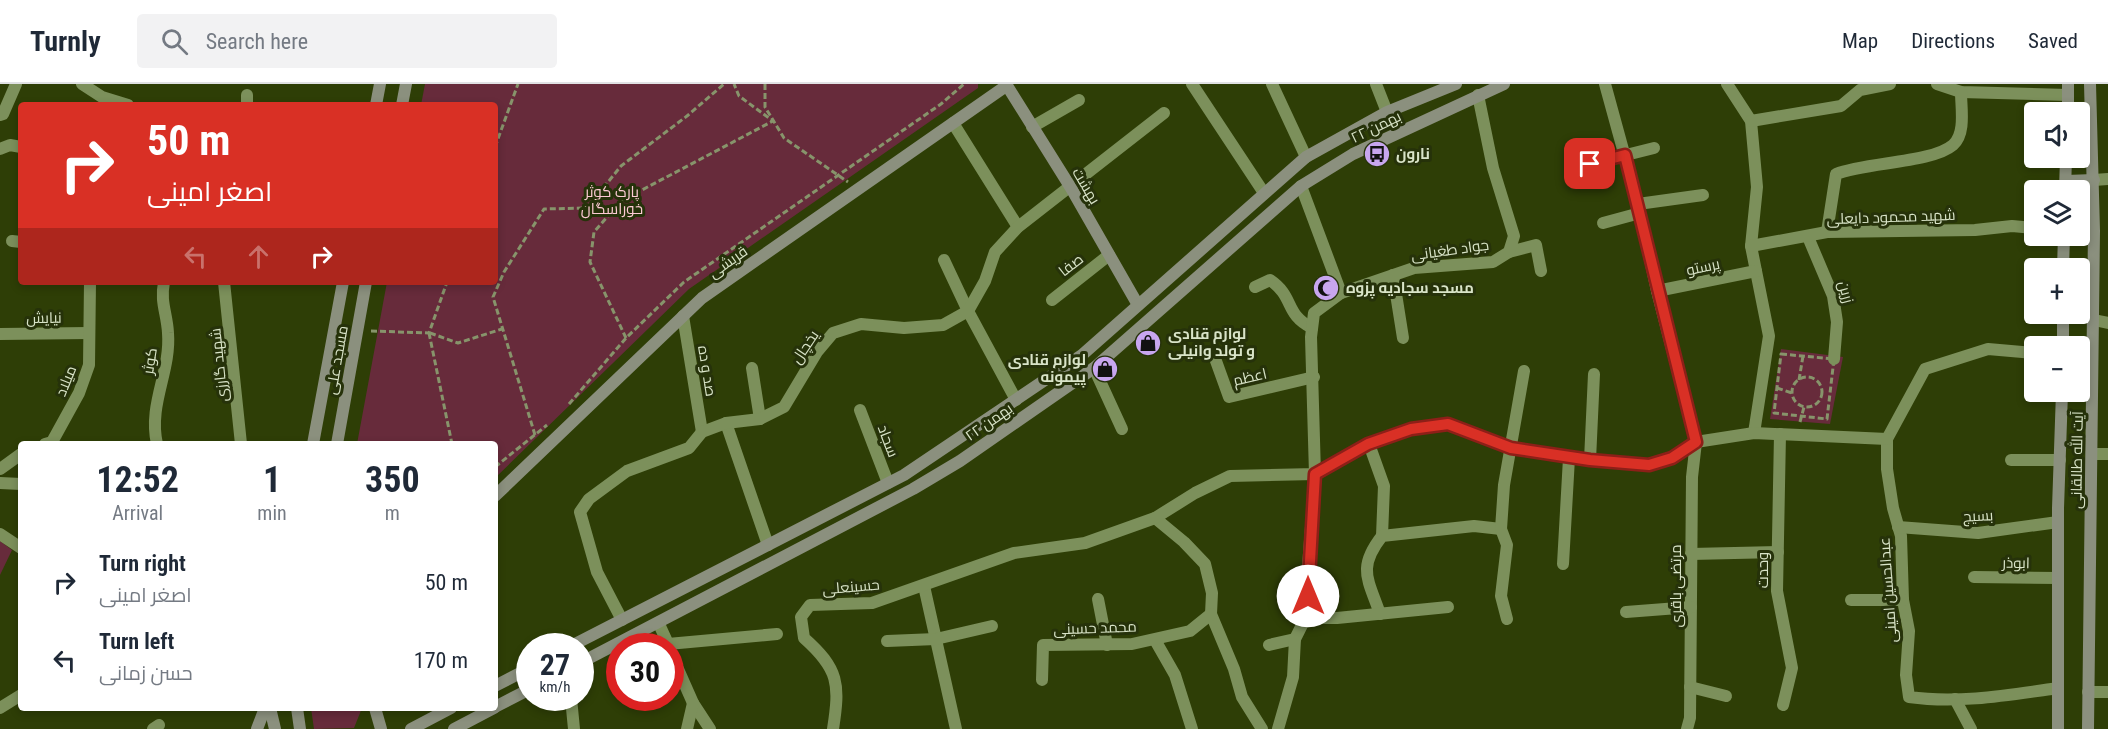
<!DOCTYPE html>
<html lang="en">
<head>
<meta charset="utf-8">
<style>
	:root { --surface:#fff; --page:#f2f2f3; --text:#1f2937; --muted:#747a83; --line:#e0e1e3 }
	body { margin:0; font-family:"Roboto Condensed",Cairo,sans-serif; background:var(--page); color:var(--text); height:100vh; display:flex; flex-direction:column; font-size:22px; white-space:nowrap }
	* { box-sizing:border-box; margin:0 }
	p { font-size:20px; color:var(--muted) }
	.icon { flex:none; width:33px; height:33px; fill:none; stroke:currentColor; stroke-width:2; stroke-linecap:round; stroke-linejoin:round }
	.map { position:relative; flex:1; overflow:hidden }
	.panel { position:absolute; left:18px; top:357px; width:480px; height:270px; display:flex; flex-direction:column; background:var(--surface); border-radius:6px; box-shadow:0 3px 9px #0003 }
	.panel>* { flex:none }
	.top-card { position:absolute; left:18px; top:18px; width:480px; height:183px; border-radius:6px; box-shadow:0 3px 9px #0003; background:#d93025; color:#fff; overflow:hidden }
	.buttons { position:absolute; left:2024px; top:18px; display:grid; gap:12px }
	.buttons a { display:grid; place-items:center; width:66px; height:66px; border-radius:6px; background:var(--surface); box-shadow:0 3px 9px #0003; font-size:30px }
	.speed { position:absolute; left:516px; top:549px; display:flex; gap:12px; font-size:30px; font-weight:700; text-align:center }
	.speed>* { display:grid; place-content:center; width:78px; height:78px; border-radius:50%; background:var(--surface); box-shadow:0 3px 9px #0003; line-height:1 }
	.speed small { font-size:15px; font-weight:400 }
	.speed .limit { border:9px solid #d22; background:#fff; color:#111 }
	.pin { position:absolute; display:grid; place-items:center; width:51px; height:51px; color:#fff; margin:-26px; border-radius:12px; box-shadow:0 3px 9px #0006 }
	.me { position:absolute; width:66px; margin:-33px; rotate:0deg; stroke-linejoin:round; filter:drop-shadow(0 0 4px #0008) }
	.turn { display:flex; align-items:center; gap:21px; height:126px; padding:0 30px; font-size:27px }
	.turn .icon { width:78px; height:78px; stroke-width:2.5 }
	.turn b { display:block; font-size:42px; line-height:51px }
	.lanes { display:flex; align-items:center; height:57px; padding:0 30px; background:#0003; justify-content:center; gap:30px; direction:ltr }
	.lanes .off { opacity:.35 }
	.eta { display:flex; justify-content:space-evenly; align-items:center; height:102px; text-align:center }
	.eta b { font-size:36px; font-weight:700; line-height:42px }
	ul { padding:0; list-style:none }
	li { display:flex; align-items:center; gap:18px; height:78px; padding:0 30px }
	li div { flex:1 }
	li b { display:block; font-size:22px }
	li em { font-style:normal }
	header { display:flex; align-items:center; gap:36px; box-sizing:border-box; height:84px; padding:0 30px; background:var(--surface); border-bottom:2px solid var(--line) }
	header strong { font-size:28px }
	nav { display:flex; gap:33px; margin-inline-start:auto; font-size:21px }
	.search { width:420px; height:54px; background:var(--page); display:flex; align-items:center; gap:15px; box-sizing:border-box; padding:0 21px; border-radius:6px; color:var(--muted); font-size:22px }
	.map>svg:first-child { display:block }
</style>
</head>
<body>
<header>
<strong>Turnly</strong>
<div class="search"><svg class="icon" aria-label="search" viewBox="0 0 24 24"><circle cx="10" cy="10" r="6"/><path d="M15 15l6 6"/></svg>Search here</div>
<nav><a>Map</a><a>Directions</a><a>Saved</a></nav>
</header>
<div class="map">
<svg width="2108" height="645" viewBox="0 0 2108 645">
	<rect width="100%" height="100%" fill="#2e3e06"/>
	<g fill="#672b3b">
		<path d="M425,0h553v4l-289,201 -194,189v-34h-138l30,-162h108v-177h-74z"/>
		<path d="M1781,265l62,8 -13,67 -60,-5z"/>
		<path d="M0,457l12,9 -12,25z"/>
		<path d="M311,624h51l-8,20 -40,1z"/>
	</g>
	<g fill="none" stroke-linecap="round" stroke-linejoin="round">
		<g stroke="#87946b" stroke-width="3" stroke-dasharray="6 3" stroke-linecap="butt">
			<path d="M765,0v23l19,31 64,44"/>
			<path d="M495,63l23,-63"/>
			<path d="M371,247l58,2 18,-51"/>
			<path d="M429,249l23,111"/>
			<path d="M430,249l28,10 44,-14"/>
			<path d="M626,254l-36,-76 4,-30 27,-31 152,-80 -34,-25 -5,-12"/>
			<path d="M1781,270l53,5 -7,60 -53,-6z"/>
			<circle cx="1807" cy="308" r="15"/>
			<path d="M1799,296l4,-24"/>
			<path d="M1777,304l15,5"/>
			<path d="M569,320l57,-66 58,-56 257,-178 23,-20"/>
			<path d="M1800,338l4,-15"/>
			<path d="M535,351l-42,-138 11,-25 40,-63 43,-1 34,-42 66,-50 37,-32"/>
			<path d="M495,383l52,-42"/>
		</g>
		<g stroke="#7c905b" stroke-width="12">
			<path d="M82,0l20,13 26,8"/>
			<path d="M1192,0l72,109"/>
			<path d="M1272,0l34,73"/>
			<path d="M1376,0l11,28"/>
			<path d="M1605,0l31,113 21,94 39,151 -4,35 -2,241 -3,11"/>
			<path d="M1727,0l24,37 6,66 -6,59 18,90 -15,97"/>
			<path d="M1937,0l24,8 107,3"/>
			<path d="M247,11v10"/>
			<path d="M0,31l3,-1 13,-30"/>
			<path d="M1751,37l90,-15 19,-16 30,-6"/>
			<path d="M953,39l65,104"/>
			<path d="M1032,43l47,-27"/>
			<path d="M0,65l10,-4 11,2"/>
			<path d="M1590,80l64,-16"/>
			<path d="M2094,96l14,-1"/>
			<path d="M1638,120l65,-9"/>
			<path d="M1603,139l37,-10"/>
			<path d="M1827,148l9,-58c30,-12 96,-11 117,-29 13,-11 8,-37 8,-53"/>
			<path d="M1808,153l25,59 4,26 -3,37"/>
			<path d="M12,157l9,1"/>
			<path d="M1751,162l76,-14 148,-2 37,-4 22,2"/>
			<path d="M1509,168l27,-7 5,26"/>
			<path d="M944,176l24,51 48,89"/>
			<path d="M1393,191l10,63"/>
			<path d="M224,198l17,162"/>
			<path d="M1255,203l15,-7c25,17 14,34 42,48"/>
			<path d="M1657,207l99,-20"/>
			<path d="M1341,209l73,-25 79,-6 16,-10 5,-16 -21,-68 -15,-73"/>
			<path d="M1052,216l57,-45"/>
			<path d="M683,232l19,116"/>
			<path d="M2094,236l14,3"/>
			<path d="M0,250l89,-1"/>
			<path d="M2034,269l-46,-4 -63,20 -38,70v30l6,39 8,28 2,64 6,31 -3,44 3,22c50,7 100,-2 149,-9"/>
			<path d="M1216,277l13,36 85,-20"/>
			<path d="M752,284l8,51"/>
			<path d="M1094,284l28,61"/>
			<path d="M860,326l28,73"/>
			<path d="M726,339l42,122"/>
			<path d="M1780,350l-3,157 15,77 -9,37"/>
			<path d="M45,360l7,-2 27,-49 10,-28 1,-83"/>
			<path d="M157,360c-9,-40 14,-72 11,-111 -1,-20 -8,-30 -4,-51"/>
			<path d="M1369,360l15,42 -2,50"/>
			<path d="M2092,370h16"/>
			<path d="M1590,376l4,-86"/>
			<path d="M2011,376h49"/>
			<path d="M0,385l21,-15"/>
			<path d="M0,399l21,1"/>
			<path d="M1155,434l29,24 21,22 7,29 -1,21 23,55 8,28 20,32"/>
			<path d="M1898,443l80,6 80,-11"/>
			<path d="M0,450l21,14"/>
			<path d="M1691,470l87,-2"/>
			<path d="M1563,480l6,-106"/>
			<path d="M1974,493l84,1"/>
			<path d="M924,502l32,143"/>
			<path d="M1098,515l9,46"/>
			<path d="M1851,516h52"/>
			<path d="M1626,528l65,-5"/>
			<path d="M1380,530c-12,-35 -23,-46 2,-78l92,-10 27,3"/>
			<path d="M1305,534h32l111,-11"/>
			<path d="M1507,535l-6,-23 6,-51 -6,-16 3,-44 20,-114"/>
			<path d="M622,536l-25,-48 -17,-60 9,-13 38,-28 62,-23 13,-16 24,-9 34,-4 24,-12 33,-55 16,-19 28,-9 43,4 39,-3 25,-14 17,-30 10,-29 23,-25 146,-114"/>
			<path d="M659,540l10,22"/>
			<path d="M1155,556l20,35 17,54"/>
			<path d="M887,557l49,-2 56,-13"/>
			<path d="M668,560l109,-10"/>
			<path d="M1269,561l26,-6"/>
			<path d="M670,567l23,52 17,26"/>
			<path d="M1042,596l1,-35 89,-1 58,-13 21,-17"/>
			<path d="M1690,603l36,9"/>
			<path d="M2088,608h20"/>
			<path d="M571,614l3,31"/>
			<path d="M1955,615l16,30"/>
			<path d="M0,624l21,-13"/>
			<path d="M153,645l6,-4"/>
			<path d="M687,645l6,-26"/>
			<path d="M833,645c7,-45 6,-60 -29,-91l-3,-21 9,-12 62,-2 142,-50 71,-10 70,-25 40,-25 35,-17 85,-2 54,-30 42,-15 37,-5 63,24 79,12 59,5 23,-8 24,-15 58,-9 133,6"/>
			<path d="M1278,645l15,-52 2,-38 14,-28 -2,-31 8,-106 -4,-137 3,-24 27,-20 -40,-107"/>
		</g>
		<g stroke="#8b907e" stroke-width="12">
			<path d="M1006,0l65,104 67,117"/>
			<path d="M2068,0v28"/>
			<path d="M376,21l4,-21"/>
			<path d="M402,21l4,-21"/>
			<path d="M2066,97l28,-1"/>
			<path d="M2065,106l1,-32"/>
			<path d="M2063,184l1,-32"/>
			<path d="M2063,230v32"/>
			<path d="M313,360l30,-162"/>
			<path d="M337,360l29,-162"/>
			<path d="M495,412l207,-198 304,-212"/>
			<path d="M571,562l333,-171 178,-120 224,-198 81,-45 69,-28"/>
			<path d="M580,579l333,-174 47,-28 134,-93 207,-182 52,-32 151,-70"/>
			<path d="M495,602l35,-18"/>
			<path d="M495,623l35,-18"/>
			<path d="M270,624l5,21"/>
			<path d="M297,624l3,21"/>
			<path d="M375,624l6,21"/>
			<path d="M257,645l8,-21"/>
			<path d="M411,645l40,-21"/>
			<path d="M454,645l40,-21"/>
			<path d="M2058,645v-221l4,-116"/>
			<path d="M2088,645l6,-498 -4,-147"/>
		</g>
	</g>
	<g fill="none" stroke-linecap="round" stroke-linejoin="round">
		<g stroke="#8d1f18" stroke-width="15">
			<path id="route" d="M1308,512l7,-122 53,-30 43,-15 37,-5 63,24 79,12 59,5 23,-7 24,-16 -71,-287 -35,9"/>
		</g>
		<use href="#route" stroke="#d93025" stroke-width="10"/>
	</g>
	<defs>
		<g id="bus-disc" transform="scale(1.35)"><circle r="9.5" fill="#c8a6ef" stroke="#26320a"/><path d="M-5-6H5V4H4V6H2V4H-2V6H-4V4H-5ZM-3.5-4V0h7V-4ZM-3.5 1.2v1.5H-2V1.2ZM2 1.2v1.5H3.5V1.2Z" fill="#111"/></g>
		<g id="mosque-disc" transform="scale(1.35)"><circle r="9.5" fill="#c8a6ef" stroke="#26320a"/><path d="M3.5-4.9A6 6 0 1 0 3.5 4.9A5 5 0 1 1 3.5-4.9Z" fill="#111"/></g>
		<g id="shop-disc" transform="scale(1.35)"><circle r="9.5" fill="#c8a6ef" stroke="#26320a"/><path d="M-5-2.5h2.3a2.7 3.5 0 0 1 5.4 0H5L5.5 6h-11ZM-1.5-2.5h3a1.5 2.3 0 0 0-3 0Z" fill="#111"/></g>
	</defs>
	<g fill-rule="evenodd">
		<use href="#bus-disc" x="1377" y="70"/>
		<use href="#mosque-disc" x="1326" y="204"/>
		<use href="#shop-disc" x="1148" y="259"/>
		<use href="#shop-disc" x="1105" y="285"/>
	</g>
	<g text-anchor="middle" stroke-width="6" stroke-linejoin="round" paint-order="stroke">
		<g font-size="15" fill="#d9e4c8" stroke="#26320a">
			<text transform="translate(1376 43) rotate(-26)" y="5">۲۲ بهمن</text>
			<text transform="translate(1086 102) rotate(59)" y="5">بهشت</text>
			<text transform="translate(1891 133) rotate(-2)" y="5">شهید محمود دایعلی</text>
			<text transform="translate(1450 166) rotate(-8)" y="5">جواد طغیانی</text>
			<text transform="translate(728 178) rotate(-35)" y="5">قریشی</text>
			<text transform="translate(1071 181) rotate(-38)" y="5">صفا</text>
			<text transform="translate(1703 183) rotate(-12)" y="5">پرستو</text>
			<text transform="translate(1846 208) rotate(75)" y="5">زرین</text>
			<text transform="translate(44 234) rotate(-1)" y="5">نیایش</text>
			<text transform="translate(805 263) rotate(-56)" y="5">یخچال</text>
			<text transform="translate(337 276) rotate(-80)" y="5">مسجد علی</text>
			<text transform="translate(150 277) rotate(-81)" y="5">کوثر</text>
			<text transform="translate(219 281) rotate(-96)" y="5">شهید گارزی</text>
			<text transform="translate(707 287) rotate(81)" y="5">صد و ده</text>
			<text transform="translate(1250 293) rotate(-13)" y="5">اعظم</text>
			<text transform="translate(66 297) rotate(-68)" y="5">میلاد</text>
			<text transform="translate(989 338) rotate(-35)" y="5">۲۲ بهمن</text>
			<text transform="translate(888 357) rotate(69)" y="5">سجاد</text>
			<text transform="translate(2077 376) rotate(-89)" y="5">آیت الله طالقانی</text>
			<text transform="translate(1978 432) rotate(-3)" y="5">بسیج</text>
			<text transform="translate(2016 479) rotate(1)" y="5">ابوذر</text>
			<text transform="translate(1763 486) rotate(-90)" y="5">وحدت</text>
			<text transform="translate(1676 502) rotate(-90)" y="5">مرتضی باقری</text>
			<text transform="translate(851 503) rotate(-5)" y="5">حسینعلی</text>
			<text transform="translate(1888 506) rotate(-94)" y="5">عبدالحسین امینی</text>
			<text transform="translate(1095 544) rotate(-2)" y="5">محمد حسینی</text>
		</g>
		<g font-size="15" font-weight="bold" fill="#d9e4c8" stroke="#26320a" text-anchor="start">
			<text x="1396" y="75">نارون</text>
			<text x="1346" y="209">مسجد سجادیه پزوه</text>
			<text x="1168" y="255">لوازم قنادی<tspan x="1168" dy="17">و تولد وانیلی</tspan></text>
			<text x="1086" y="281" text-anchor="end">لوازم قنادی<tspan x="1086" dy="17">پیمونه</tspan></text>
		</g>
		<g font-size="15" fill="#fdcad4" stroke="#26320a">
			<text x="612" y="113">پارک کوثر<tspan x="612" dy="17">خوراسگان</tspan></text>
		</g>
	</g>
</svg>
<div class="buttons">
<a><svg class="icon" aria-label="sound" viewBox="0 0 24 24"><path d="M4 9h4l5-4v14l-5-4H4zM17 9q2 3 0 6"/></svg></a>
<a><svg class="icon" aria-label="layers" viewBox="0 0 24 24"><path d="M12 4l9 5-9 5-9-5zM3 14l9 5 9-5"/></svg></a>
<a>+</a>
<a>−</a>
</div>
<div class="speed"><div>27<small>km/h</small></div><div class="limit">30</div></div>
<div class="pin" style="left:1590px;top:80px;background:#d93025"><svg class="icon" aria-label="arrive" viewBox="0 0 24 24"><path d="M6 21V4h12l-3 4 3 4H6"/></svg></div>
<svg class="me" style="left:1308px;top:512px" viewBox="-20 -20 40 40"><circle r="19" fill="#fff"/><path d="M0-13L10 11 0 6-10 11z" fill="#d93025"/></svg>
<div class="top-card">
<div class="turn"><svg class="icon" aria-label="right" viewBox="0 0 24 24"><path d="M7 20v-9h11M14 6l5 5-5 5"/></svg><div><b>50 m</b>اصغر امینی</div></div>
<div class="lanes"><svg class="icon off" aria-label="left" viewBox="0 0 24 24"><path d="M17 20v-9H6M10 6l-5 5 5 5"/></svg><svg class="icon off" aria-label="ahead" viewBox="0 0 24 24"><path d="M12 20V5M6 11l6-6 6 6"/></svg><svg class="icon" aria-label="right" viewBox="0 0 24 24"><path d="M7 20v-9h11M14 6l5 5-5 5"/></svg></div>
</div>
<section class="panel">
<div class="eta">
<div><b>12:52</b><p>Arrival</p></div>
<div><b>1</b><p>min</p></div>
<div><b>350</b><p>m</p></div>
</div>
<ul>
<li><svg class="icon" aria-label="right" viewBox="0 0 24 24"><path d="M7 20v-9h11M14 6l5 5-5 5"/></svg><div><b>Turn right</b><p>اصغر امینی</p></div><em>50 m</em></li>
<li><svg class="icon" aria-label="left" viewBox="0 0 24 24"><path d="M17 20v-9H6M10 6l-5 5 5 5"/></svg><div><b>Turn left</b><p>حسن زمانی</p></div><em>170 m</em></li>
</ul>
</section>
</div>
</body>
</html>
